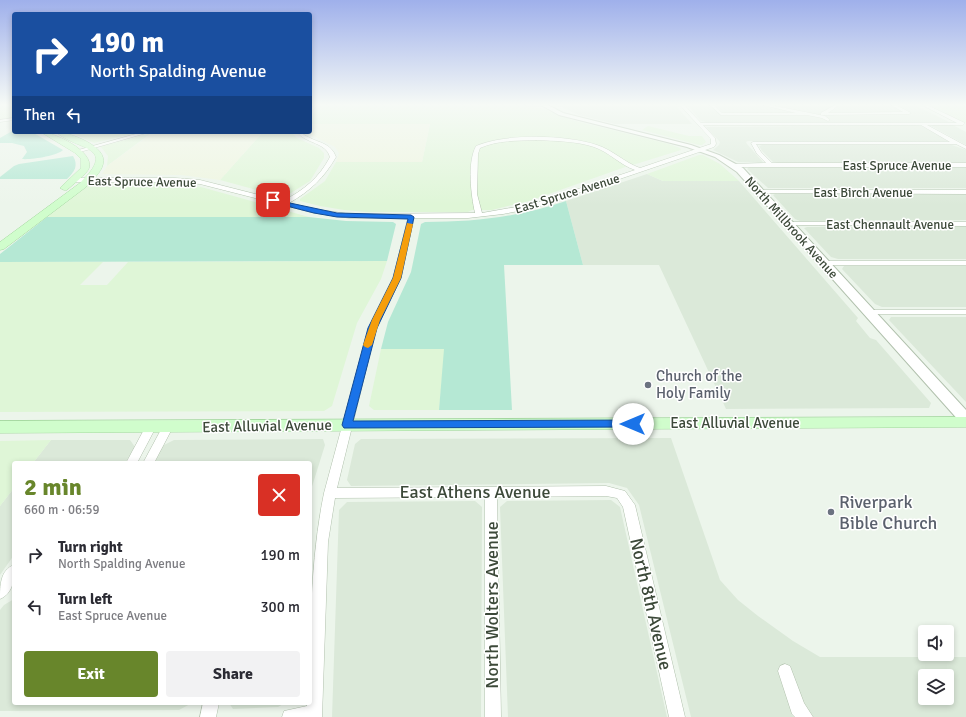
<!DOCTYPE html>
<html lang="en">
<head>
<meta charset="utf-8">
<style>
	:root { --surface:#fff; --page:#f2f2f3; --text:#2b2b33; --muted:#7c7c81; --accent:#68862b }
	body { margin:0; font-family:Signika,sans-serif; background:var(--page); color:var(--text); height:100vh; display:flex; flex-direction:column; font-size:15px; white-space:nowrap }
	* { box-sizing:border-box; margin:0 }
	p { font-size:13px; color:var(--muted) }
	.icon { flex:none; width:22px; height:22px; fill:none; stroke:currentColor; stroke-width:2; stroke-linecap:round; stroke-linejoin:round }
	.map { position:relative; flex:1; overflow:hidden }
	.side { position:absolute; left:12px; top:461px; width:300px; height:244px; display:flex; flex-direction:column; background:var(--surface); border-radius:4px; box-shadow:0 2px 6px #0003 }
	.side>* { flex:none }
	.top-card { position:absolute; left:12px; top:12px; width:300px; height:122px; border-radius:4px; box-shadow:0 2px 6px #0003; background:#1a4fa0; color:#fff; overflow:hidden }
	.buttons { position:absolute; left:918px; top:625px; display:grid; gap:8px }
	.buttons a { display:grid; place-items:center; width:36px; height:36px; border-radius:4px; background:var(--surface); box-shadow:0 2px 6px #0003; font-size:20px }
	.pin { position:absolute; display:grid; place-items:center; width:34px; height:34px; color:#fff; margin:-17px; border-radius:8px; box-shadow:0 2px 6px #0006 }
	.me { position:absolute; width:44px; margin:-22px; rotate:270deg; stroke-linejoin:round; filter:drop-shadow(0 0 3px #0008) }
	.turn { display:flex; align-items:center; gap:14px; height:84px; padding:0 12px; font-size:18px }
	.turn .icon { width:52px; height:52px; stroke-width:2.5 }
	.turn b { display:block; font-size:28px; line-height:34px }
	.then { display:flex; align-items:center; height:38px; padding:0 12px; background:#0003; gap:8px; font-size:15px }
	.round { display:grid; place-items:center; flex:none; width:42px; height:42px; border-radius:4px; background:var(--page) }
	.overview { display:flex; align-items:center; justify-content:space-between; height:68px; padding:0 12px }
	h1 { font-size:24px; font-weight:800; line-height:30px; color:var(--accent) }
	.button { display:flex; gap:8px; margin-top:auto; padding:8px 12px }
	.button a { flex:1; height:46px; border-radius:4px; background:var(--accent); color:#fff; font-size:16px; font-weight:800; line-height:46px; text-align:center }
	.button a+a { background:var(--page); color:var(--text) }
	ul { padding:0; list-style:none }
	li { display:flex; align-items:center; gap:12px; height:52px; padding:0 12px }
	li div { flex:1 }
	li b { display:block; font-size:15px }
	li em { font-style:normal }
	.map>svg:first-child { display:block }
</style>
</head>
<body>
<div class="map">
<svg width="966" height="717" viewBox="0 0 966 717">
	<rect width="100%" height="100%" fill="#ecf5eb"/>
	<g fill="#dbe9d9" fill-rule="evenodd">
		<path d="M557,105h118l17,19h-77l-36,-9z"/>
		<path d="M687,105h228l34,17h-243l-5,-1z"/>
		<path d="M917,125l5,1 25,14 -1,1h-198l-2,1 1,2 16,18 -2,1 -23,-1 -25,-12 6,-5 1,-3 -14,-15z"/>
		<path d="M932,125h21l13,7v13l-35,-19z"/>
		<path d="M762,145h190l14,5v13h-188l-5,-1 -11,-11 -3,-5z"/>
		<path d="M749,167h217v21h-198l-21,-19z"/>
		<path d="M647,174l16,7h76l119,137 -2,3 14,17 6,2 55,63 -2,5 -203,1 -67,-144h-76l-17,-64z"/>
		<path d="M775,194h191v26l-166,1 -5,-2 -22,-24z"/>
		<path d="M966,226v33h-128l-7,-2 -27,-29 3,-1z"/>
		<path d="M844,266h122v41h-84l-7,-3 -33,-35z"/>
		<path d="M891,317h75v85l-77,-82z"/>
		<path d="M671,438l49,142 18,20 20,16 35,25 27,16h146v60h-275l-52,-212 -12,-17 -18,-5 -258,3 -4,-6 8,-36 6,-5zM925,676h22v22h-22z"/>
		<path d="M323,439l2,6 -15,48v-30h-156l8,-17 12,-6z"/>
		<path d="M51,440h79l5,7 -10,16h-92z"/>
		<path d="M14,488v67l-14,20v-69z"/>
		<path d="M611,500l9,7 47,210h-159l-8,-210 7,-6z"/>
		<path d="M475,501l7,6 -1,210h-149l7,-207 8,-8z"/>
		<path d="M14,599v104h178l-13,7 -179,1v-101l4,-5z"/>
		<path d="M229,703h56l-7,4 -45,2z"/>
	</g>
	<g fill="#dff6d7">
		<path d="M0,105h14v13l-14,1z"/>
		<path d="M320,105h201l7,2 13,1 31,12 97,24 11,4 1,2 -45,14 -5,1 -102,36 -37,9h-20l-4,2h-101l-23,-2 -24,-4 -20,-5v-2l25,-18 11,-19h86l8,-38h-120v-6z"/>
		<path d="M930,105h36v18l-32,-15z"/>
		<path d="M648,126l41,10h13l4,6 -4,3h-3l-57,-15z"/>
		<path d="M70,132h70l-46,11z"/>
		<path d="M263,132h28l6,6 22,10 5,5v5l-14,23 -24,15 -4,1 -62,-17z"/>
		<path d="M151,133l-44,33 1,-10 -7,-9 2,-1z"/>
		<path d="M699,155h4l17,9 19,17h-76l-16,-7z"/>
		<path d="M160,183l41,4 108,30h-262l42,-32 6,-1z"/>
		<path d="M387,261l-6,18 -24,44 -25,83 -8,5 -324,1v-150h103l-23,23h27l21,-23z"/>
		<path d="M381,349h64l-6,61h-65l-5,-4z"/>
		<path d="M51,440l-18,23h-19v25l-14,18v-65z"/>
	</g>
	<g fill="#eef5df">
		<path d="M310,124h120l-8,38h-86l3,-9 -4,-6 -30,-15h5z"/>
		<path d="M154,132h109l-43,48 -39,-5 -79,-1 5,-8z"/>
	</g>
	<g fill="#b5e8d4">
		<path d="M14,130v2h18l31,18c-6,6 -33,10 -41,9l5,-7 -3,-6 -12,-3h-12v-5z"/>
		<path d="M73,156c6,10 1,16 -6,23h-67v-2l14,-11 5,-2z"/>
		<path d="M566,201l17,64h-79l8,145h-73l5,-61h-63l7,-27 23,-50 10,-48 4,-2c51,0 93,-5 141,-21z"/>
		<path d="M47,217h262l37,4 47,1 3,2 -9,37 -387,1v-8z"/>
	</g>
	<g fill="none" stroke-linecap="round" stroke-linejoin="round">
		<g stroke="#b1c1ad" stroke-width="1">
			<g id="minor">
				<path d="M314,105h4l-8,8v-4z"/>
				<path d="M526,105h24l-2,1h-20z"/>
				<path d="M680,105h4l17,18h256l-35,-18h5l38,18 -2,2h-36l39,21v3l-10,-5h-200l5,8 11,11h194v4h-233l-3,-2 1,-1 35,-1 -9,-9 -6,-11 2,-1h197l-29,-17h-218l12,13 1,6 -2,3 -180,61 -31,6 -35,4h-54l-13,60 -21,42 -6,17 -37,151 269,-2 19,5 10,14 50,212h-16l-46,-210 -6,-9 -11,-2 -109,1 4,220h-16v-220l-150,1 -7,44 -6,175h-40l2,-6 23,-5v-3h3c0,-70 0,-142 14,-210l42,-156 6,-17 21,-42 15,-60h-59l-35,-5 -114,-29 -25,-2h-101l-3,-2 3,-2h101l25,2 83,21c21,-11 36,-23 47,-44 -4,-15 -24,-13 -33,-25 5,0 6,3 11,5 11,6 23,6 28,20 -12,21 -26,34 -47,46l25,6 35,5 126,-1c-4,-18 -8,-50 1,-67 30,-13 91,-11 121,-1 16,5 28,18 43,23l71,-24v-5zM536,140c19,1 40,1 58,7 15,5 26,18 41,23l-102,34 -51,9 -5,-19 1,-40 2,-6c18,-8 37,-7 56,-8z"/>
				<path d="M710,105h4l8,8h74l-33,-8h7l55,11 5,4 -2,1 -6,-3 -15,-3h-86z"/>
				<path d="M835,105h4l-11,8 75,-1 -12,-7h5l15,8 -2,1 -88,1v-2z"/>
				<path d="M14,118v2l-14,2v-2z"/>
				<path d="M143,132h7l-70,20 -5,-1z"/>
				<path d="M761,190h205v4l-207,-1 -1,-1z"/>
				<path d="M789,222h177v4l-179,-1v-2z"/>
				<path d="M822,261h144v4h-141l-4,-2z"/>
				<path d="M866,310h100v4h-97l-4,-2z"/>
				<path d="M151,423l4,1 1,3 -19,36h-11l21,-39z"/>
				<path d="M168,423l4,1 1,3 -19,36h-11l21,-39z"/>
				<path d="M14,565c0,13 0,28 -14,34 0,-13 0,-29 14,-34z"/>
				<path d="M785,664l5,2 14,37 9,14h-18l-3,-3 -14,-43 2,-5z"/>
				<path d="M203,703h16l-3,14h-16z"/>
			</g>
		</g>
		<g stroke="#b1c1ad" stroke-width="2">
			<path id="tertiary" d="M541,105h7l15,8 128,32 28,10 24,13 223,242v14l-5,-1 -224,-251 -22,-15 -28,-10 -128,-32z"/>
		</g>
		<g stroke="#a3d79e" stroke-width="1">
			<g id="secondary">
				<path d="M41,132c13,0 53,19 48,36 -2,6 -17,17 -22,22h-3l-4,-2 21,-20v-9l-6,-6z"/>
				<path d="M56,132c13,0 52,14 47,32 -2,9 -11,16 -17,23l-82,62 -4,1v-8l80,-59c39,-38 -3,-32 -24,-51z"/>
				<path d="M966,417v10l-966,6v-12z"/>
			</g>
		</g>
		<use href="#minor" fill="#fff" fill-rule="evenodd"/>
		<use href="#tertiary" fill="#fff" fill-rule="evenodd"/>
		<use href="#secondary" fill="#d0fdcc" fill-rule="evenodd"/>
	</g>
	<linearGradient id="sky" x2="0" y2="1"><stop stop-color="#9fb0eb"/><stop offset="0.51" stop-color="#f6faf6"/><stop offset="1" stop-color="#f6faf6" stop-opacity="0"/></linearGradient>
	<rect width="966" height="205" fill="url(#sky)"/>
	<path fill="#1a73e8" stroke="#114b97" d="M271,199l66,14 74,2 3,2 -13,61 -24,50 -24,93 280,-1 4,1 1,3 -1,3 -293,1 -2,-3 26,-97 25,-50 15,-59 -71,-2 -23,-4 -43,-11z"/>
	<path fill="#f59e0b" d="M407,223l6,1 -12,54 -21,42 -8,25 -4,3 -3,-1 -2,-2 9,-25 21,-42z"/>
	<g fill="#6b7280" stroke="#fff" stroke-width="1.5">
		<circle cx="648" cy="385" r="4"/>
		<circle cx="831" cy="512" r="4"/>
	</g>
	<g text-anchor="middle" stroke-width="3" stroke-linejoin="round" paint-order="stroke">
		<g font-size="13" fill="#3c4939" stroke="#fff">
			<text x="897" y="170">East Spruce Avenue</text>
			<text transform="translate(142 181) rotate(1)" y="5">East Spruce Avenue</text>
			<text x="863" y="197">East Birch Avenue</text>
			<text transform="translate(567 193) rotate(-17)" y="5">East Spruce Avenue</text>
			<text x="890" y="229">East Chennault Avenue</text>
			<text transform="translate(792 227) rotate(48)" y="5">North Millbrook Avenue</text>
		</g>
		<g font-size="15" fill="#5b616d" stroke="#fff" text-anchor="start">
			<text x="656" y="381">Church of the<tspan x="656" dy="17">Holy Family</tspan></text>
		</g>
		<g font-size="15" fill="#3c4939" stroke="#fff">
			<text x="735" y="428">East Alluvial Avenue</text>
			<text transform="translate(267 426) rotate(-1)" y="5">East Alluvial Avenue</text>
		</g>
		<g font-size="18" fill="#3c4939" stroke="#fff">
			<text x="475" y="498">East Athens Avenue</text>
			<text transform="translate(651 604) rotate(77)" y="6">North 8th Avenue</text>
			<text transform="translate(492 605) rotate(-90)" y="6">North Wolters Avenue</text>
		</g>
		<g font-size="18" fill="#5b616d" stroke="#fff" text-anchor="start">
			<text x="839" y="508">Riverpark<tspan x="839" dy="21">Bible Church</tspan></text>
		</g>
	</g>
</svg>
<div class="buttons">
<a><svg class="icon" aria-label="sound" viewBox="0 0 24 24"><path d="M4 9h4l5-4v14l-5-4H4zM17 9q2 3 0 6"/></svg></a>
<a><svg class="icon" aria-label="layers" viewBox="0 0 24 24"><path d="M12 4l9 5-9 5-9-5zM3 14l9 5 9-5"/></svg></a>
</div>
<div class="pin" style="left:273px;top:200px;background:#d93025"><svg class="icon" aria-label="arrive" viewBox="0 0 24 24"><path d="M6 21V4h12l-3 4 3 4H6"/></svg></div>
<svg class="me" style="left:633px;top:424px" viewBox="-20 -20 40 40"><circle r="19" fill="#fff"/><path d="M0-13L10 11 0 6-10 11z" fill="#1a73e8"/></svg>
<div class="top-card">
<div class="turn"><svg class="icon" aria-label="right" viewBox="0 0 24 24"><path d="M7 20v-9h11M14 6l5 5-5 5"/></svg><div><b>190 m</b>North Spalding Avenue</div></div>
<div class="then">Then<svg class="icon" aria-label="left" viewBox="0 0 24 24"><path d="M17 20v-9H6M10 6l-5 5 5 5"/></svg></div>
</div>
<section class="side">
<div class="overview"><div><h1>2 min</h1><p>660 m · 06:59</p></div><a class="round" style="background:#d93025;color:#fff"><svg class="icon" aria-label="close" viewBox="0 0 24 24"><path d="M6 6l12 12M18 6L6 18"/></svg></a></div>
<ul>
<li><svg class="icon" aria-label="right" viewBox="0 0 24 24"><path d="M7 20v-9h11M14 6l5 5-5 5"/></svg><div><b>Turn right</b><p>North Spalding Avenue</p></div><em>190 m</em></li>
<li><svg class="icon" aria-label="left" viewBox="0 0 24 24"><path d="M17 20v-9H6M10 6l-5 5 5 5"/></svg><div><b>Turn left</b><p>East Spruce Avenue</p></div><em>300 m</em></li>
</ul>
<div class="button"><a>Exit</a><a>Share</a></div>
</section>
</div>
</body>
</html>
